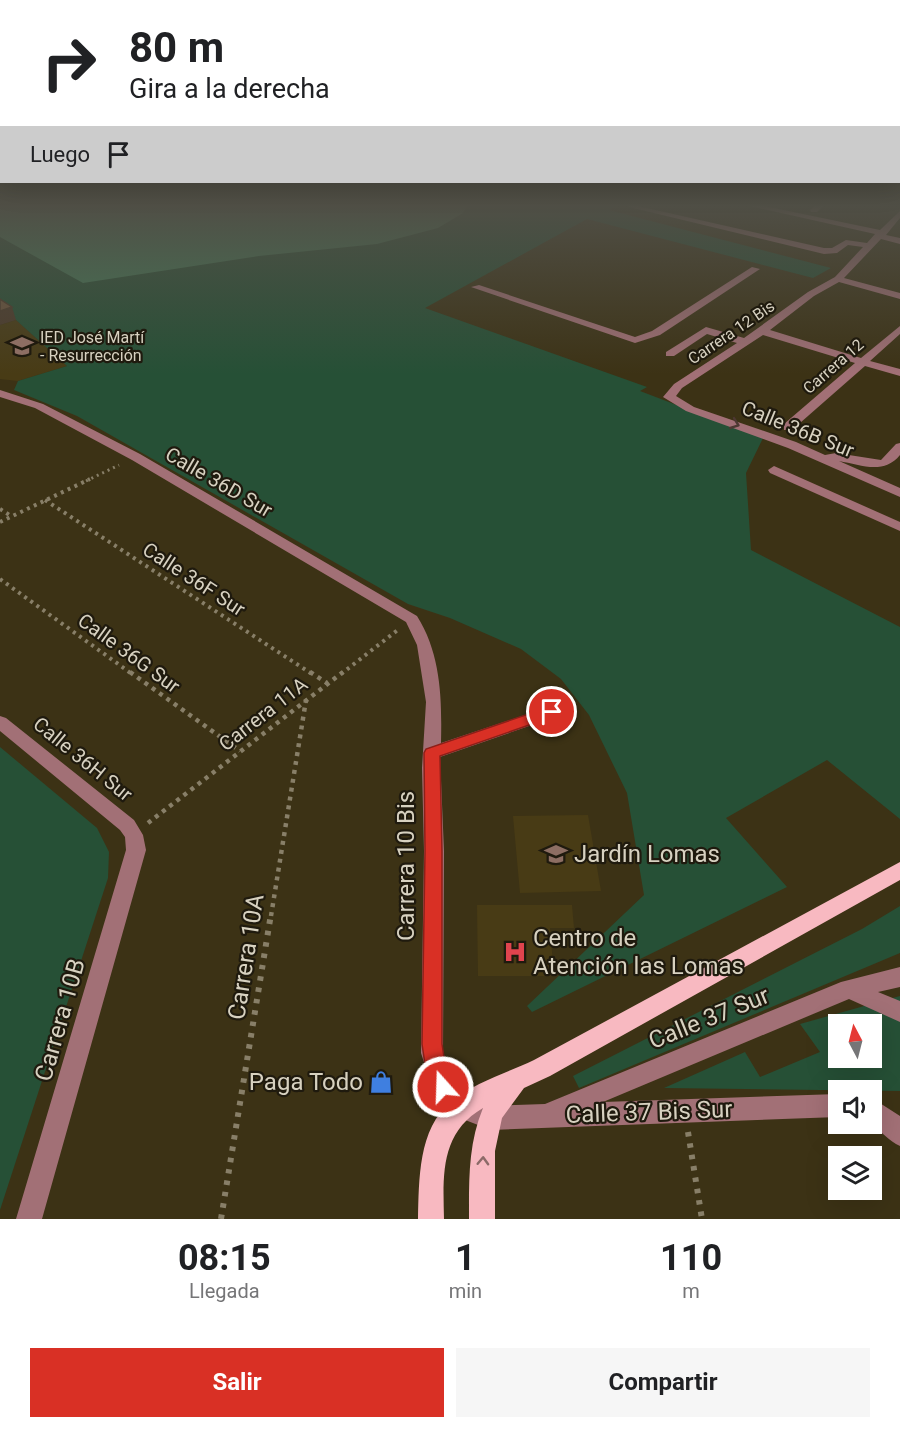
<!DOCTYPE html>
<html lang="es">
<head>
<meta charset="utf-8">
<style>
	:root { --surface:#fff; --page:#f6f6f6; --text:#202124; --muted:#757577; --accent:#d93025 }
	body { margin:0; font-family:Roboto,sans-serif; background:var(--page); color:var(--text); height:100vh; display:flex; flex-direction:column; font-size:22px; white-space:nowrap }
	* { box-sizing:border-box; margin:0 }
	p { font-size:20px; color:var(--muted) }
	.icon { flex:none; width:33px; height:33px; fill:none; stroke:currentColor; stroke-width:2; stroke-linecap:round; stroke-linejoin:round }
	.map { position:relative; height:1219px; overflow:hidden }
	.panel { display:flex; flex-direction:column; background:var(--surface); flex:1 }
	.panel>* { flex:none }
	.guide { position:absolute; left:0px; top:0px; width:900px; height:183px; box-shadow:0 6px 24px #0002; background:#fff; color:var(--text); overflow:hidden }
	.needle { width:39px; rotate:353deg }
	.buttons { position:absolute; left:828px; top:1014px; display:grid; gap:12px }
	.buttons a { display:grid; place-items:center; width:54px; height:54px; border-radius:0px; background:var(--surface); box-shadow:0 6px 24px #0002; font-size:30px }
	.pin { position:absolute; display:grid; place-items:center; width:51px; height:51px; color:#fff; margin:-26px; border:3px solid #fff; border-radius:50%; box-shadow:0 2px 6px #0007 }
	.me { position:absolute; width:66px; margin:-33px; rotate:340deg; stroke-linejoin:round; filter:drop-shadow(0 0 4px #0008) }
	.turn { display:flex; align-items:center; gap:21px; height:126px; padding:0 30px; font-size:27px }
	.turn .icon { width:78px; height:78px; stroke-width:2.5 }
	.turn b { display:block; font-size:42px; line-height:51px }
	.then { display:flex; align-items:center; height:57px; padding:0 30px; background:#0003; gap:12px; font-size:22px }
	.eta { display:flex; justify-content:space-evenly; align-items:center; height:102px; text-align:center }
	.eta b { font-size:36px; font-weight:700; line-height:42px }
	.action { display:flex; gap:12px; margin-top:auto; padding:12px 30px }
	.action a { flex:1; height:69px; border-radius:0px; background:var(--accent); color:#fff; font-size:24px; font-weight:700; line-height:69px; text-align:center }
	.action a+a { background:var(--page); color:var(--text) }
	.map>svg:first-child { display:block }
</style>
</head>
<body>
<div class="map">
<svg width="900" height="1219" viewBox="0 0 900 1219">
	<rect width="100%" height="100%" fill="#3c3215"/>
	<g fill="#483b15">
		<path d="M16,320l51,46 -49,15 -18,-2v-54z"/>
		<path d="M588,815l13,76 -81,2 -7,-77z"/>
		<path d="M477,905h95l2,23h-24l4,48h-76z"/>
	</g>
	<g fill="#265036" fill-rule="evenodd">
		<path d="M0,204h618l-9,6 222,58 -18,10 -226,-59 -162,89 222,79 -7,4 123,47 -17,35 5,77 149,77v192l-73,-59 -101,58 61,69 -255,125 -5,-6 117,-111 -17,-102 -38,-78 -28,-36 -40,-30 -71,-31 -42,-14 -331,-188 -63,-26 4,-9 49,-15 -51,-46 -16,-11z"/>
		<path d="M0,747l97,81 12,24 -1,26 -108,332z"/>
		<path d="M900,906v47l-321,135 -6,-12 289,-147z"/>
		<path d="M900,996v95l-236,-3 81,-36 15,25 60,-25 -20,-28zM838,1024h34v34h-34z"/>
	</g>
	<path fill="#427c59" d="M0,204h468l-5,9 -25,15 -61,16 -118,12 -176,27 -83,-46z"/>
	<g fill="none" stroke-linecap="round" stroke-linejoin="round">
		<path stroke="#887f68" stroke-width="3" stroke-dasharray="2 4" stroke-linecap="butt" d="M86,481l33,-16"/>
		<g stroke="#887f68" stroke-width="4" stroke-dasharray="3 4.5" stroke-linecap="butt">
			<path d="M45,500l267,174"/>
			<path d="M0,509l11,7"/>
			<path d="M0,522l90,-43"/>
			<path d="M0,579l132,95"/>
			<path d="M341,674l58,-45"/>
		</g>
		<g stroke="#887f68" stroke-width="4.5" stroke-dasharray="4 5" stroke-linecap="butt">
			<path d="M130,672l110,79"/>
			<path d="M310,672l17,11"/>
			<path d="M148,823l195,-151"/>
			<path d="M271,916l35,-216"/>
		</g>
		<g stroke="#887f68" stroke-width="6" stroke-dasharray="4.5 7" stroke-linecap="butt">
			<path d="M688,1132l14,87"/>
			<path d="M221,1219l50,-305"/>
		</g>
		<g fill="#a27076" fill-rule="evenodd">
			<path d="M629,204l195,44h8l14,-8 21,3 8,-9 -134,-30h14l125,26 20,-19v7l-14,17 14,3v6l-19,-5 -37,39 56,15v6l-61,-17 -25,14 -44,34 91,28 39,-32v8l-30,27 30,8v7l-35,-10 -73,64h-8v-6l71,-61 -92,-28 -81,53 -6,8 18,11 102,35 29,13 11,-2 45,7 15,-16 4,-1v12c-16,20 -39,10 -61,6l61,27v9l-112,-49 -102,-37 -23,-14 11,-13 63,-41 -30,-9 -33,22h-8v-4l40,-25 38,11 64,-46 27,-15 28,-30 -15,-2 -11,8 -13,1 -195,-47z"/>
			<path d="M817,204h8l-8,8h-6l-1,-2z"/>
			<path d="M752,267l8,2 -100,66 -25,8 -164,-56 8,-2 156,52 17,-6z"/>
			<path d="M0,390l43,14 97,50 277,162c24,38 25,83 24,127l105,-35h12l2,4 -2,4 -118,41 4,94 -1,202 10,25 14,17 9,6 15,5 54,-2 296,-122 59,-15v20l-22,5 22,9v21l-51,-23 -246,103 235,-8v23l-347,13 -31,-12 -17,-15 -12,-19 -10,-31 3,-202 -2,-83 4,-66 -9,-57 -11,-23 -274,-162 -97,-52 -35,-11z"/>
			<path d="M774,466l126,56v9l-130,-58 -2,-3z"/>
			<path d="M0,716l6,2 128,102 9,15 3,15 -104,369h-26l110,-369 -1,-13 -5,-7 -120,-99z"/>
			<path d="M872,1098l28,18v30c-11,-5 -19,-15 -29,-22z"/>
		</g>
		<path fill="#f8b9c1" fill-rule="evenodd" d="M900,862v18l-350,196 -26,12 -22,30 -7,33v68h-26c0,-38 -1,-75 14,-111 -43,25 -40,67 -39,111h-26c1,-38 0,-91 33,-117 24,-20 56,-29 83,-42z"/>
	</g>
	<path fill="#4b3a2a" d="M12,307l4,13 -16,5v-14z"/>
	<path fill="#6b533c" stroke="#4b3a2a" stroke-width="1.5" d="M0,299l12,8 -12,4z"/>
	<defs><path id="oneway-chevron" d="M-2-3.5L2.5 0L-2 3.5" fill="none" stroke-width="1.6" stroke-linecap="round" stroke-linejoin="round" transform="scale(1.5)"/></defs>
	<use stroke="#4d3832" href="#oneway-chevron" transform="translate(735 424) rotate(20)"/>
	<use stroke="#8c6a68" href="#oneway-chevron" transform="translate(483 1161) rotate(-88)"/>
	<linearGradient id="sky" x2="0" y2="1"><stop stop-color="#211c0c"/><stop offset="0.55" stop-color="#504f46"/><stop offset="1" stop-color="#504f46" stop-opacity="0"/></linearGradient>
	<rect width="900" height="374" fill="url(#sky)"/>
	<path fill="#d93025" stroke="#8d1f18" stroke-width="1.5" d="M552,706l6,2 2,4 -2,3 -118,41 2,95v193l4,26 8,17 -3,7 -8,3 -7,-3 -10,-23 -4,-27 3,-193 -1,-98 2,-4z"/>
	<defs>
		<g id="school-bare" transform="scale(1.8)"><path d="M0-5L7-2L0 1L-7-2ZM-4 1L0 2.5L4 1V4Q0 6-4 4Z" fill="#8d6e63" stroke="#1f1a0e" stroke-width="2.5" paint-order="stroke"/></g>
		<g id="hospital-bare" transform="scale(1.8)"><path d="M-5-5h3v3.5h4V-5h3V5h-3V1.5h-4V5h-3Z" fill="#e0444e" stroke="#1f1a0e" stroke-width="2.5" paint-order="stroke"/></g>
		<g id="shop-bare" transform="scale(1.8)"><path d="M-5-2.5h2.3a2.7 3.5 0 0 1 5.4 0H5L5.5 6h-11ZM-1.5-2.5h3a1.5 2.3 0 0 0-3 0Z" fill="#3f7fe0" stroke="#1f1a0e" stroke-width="2.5" paint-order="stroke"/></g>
	</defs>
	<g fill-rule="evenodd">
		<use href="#school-bare" x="22" y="346"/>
		<use href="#school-bare" x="556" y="854"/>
		<use href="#hospital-bare" x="515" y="952"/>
		<use href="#shop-bare" x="381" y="1082"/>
	</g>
	<g text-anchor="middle" stroke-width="4.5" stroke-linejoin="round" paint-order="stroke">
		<g font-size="16" fill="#d7d1c0" stroke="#1f1a0e">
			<text transform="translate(731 332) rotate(-34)" y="6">Carrera 12 Bis</text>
			<text transform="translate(833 366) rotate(-41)" y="6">Carrera 12</text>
		</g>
		<g font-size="16" fill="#d7d1c0" stroke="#1f1a0e" text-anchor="start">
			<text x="40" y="343">IED José Martí<tspan x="40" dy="18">- Resurrección</tspan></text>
		</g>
		<g font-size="20" fill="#d7d1c0" stroke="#1f1a0e">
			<text transform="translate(798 429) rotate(22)" y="7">Calle 36B Sur</text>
			<text transform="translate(219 482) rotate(30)" y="7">Calle 36D Sur</text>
			<text transform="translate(194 579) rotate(33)" y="7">Calle 36F Sur</text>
			<text transform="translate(129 653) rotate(36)" y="7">Calle 36G Sur</text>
			<text transform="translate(263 714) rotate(-38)" y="7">Carrera 11A</text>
			<text transform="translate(83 759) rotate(39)" y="7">Calle 36H Sur</text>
		</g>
		<g font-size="24" fill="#d7d1c0" stroke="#1f1a0e" text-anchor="start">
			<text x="574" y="862">Jardín Lomas</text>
			<text x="533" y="946">Centro de<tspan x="533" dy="28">Atención las Lomas</tspan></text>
			<text x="363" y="1090" text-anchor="end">Paga Todo</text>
		</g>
		<g font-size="24" fill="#d7d1c0" stroke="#1f1a0e">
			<text transform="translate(406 866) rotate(-90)" y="8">Carrera 10 Bis</text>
			<text transform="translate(246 957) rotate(-81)" y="8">Carrera 10A</text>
			<text transform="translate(709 1018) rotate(-22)" y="8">Calle 37 Sur</text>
			<text transform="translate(60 1020) rotate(-74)" y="8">Carrera 10B</text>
			<text transform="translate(649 1112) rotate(-2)" y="8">Calle 37 Bis Sur</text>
		</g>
	</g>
</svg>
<div class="buttons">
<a><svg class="needle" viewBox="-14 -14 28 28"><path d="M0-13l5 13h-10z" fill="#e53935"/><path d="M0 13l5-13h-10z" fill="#757577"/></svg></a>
<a><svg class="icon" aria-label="sound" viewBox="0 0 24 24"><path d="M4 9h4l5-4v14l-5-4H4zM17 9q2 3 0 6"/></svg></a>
<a><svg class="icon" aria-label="layers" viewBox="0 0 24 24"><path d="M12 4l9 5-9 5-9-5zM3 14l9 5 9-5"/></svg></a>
</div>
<div class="pin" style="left:552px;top:712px;background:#d93025"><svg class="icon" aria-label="arrive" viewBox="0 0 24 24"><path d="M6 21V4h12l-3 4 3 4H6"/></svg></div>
<svg class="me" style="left:443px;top:1087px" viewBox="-20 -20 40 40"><circle r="17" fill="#d93025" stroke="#fff" stroke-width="3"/><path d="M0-11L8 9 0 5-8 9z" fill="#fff"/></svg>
<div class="guide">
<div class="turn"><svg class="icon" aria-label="right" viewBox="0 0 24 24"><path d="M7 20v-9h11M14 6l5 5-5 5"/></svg><div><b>80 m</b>Gira a la derecha</div></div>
<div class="then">Luego<svg class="icon" aria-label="arrive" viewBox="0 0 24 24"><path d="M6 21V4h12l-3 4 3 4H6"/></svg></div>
</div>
</div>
<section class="panel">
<div class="eta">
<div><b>08:15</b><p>Llegada</p></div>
<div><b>1</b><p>min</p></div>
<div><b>110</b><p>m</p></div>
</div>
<div class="action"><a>Salir</a><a>Compartir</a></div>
</section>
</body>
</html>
